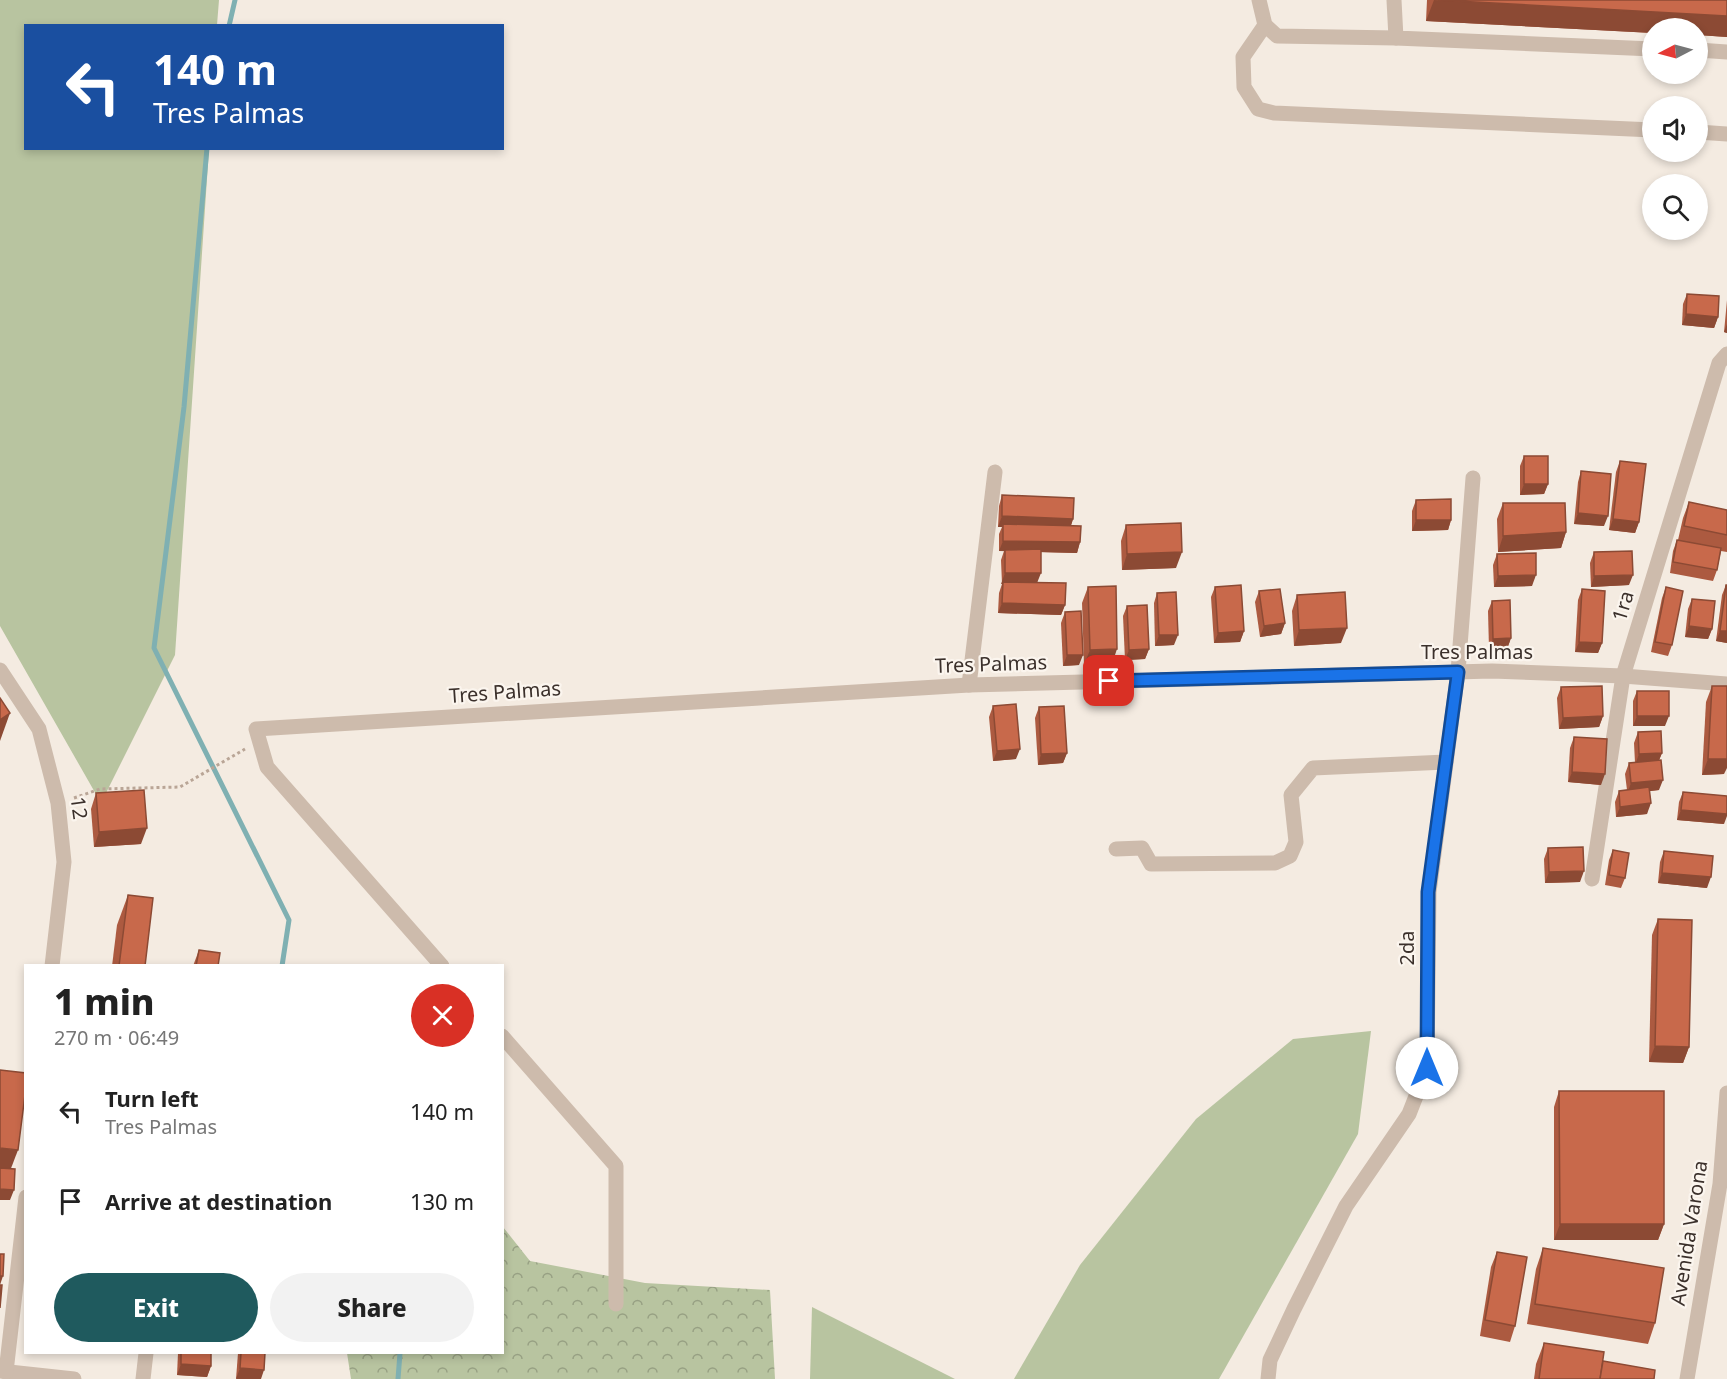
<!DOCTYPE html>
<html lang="en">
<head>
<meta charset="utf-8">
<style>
	:root { --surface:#fff; --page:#f2f2f2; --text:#222; --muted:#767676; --accent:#1f5a5e }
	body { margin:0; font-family:"Noto Sans",sans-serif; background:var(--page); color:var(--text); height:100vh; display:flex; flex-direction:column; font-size:22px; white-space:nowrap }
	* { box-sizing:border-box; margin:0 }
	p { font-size:20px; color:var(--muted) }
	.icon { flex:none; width:33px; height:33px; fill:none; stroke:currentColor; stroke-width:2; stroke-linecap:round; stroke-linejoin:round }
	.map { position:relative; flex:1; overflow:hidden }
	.details { position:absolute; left:24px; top:964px; width:480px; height:390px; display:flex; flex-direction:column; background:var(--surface); border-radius:0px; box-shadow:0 3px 9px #0003 }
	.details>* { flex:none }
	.guide { position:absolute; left:24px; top:24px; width:480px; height:126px; border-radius:0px; box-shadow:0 3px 9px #0003; background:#1a4fa0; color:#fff; overflow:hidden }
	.needle { width:39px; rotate:264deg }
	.tools { position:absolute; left:1642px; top:18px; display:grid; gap:12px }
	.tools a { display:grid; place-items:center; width:66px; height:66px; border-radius:50%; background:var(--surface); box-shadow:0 3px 9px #0003; font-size:30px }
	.pin { position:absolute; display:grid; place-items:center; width:51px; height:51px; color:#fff; margin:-26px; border-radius:12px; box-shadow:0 3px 9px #0006 }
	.me { position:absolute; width:66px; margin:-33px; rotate:0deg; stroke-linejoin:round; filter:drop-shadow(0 0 4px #0008) }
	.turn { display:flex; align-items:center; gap:21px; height:126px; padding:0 30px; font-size:27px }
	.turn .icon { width:78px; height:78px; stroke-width:2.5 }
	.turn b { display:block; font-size:42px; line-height:51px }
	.round { display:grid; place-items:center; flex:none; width:63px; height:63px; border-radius:32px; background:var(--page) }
	.headline { display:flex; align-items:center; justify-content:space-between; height:102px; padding:0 30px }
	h1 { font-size:36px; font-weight:800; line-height:45px }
	.cta { display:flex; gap:12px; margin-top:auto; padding:12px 30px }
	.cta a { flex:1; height:69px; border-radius:36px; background:var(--accent); color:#fff; font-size:24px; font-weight:800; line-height:69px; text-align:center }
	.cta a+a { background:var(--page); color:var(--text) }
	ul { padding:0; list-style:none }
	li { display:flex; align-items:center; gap:18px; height:90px; padding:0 30px }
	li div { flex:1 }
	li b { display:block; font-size:22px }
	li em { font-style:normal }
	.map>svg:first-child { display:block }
</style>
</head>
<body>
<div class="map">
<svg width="1727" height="1379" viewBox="0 0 1727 1379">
	<defs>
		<pattern id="forest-crowns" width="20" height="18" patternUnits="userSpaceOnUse" patternTransform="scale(1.5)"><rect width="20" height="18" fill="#b8c4a0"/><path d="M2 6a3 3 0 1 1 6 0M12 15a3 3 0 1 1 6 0" fill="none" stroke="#97a083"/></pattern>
	</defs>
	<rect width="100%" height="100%" fill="#f4ebe1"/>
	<g fill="#b8c4a0">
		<path d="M0,0h219l-2,25 -191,1v122l183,1 -34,506 -74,148 -101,-177z"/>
		<path d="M1371,1031l-13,103 -139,245h-205l66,-114 116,-146 97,-80z"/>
		<path d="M812,1307l143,72h-145z"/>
	</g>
	<path fill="url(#forest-crowns)" d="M503,1227l27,34 115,22 125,7 5,89h-424l-4,-26h155z"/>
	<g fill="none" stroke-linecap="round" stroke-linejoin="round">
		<g stroke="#7fb0b2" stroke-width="5">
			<path d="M229,26l6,-26"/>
			<path d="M207,148l-23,259 -30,241 135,272 -7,46"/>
			<path d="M398,1379l2,-26"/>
		</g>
		<path stroke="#b9a596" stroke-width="3" stroke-dasharray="3 3" stroke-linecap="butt" d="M74,798l26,-9 80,-2 65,-38"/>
		<g stroke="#cdbbac" stroke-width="15">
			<path d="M1259,0l6,25 12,11 119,2"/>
			<path d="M1394,0l2,38 257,11"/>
			<path d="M1265,25l-22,32 1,30 14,22 16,4 379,17"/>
			<path d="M1698,50l29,2"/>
			<path d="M1698,132l29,2"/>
			<path d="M0,670l39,59 19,74 6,59 -12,104"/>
			<path d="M969,685l26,-213"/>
			<path d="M1116,849l26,-1 9,16 124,-1 15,-7 6,-14 -5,-47 22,-27 133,-6"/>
			<path d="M1592,879l31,-203 96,-313 8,-9"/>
			<path d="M442,966l-175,-199 -11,-38 713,-44 523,-14 131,5 104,8"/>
			<path d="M502,1036l114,130v138"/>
			<path d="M0,1371l74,8"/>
			<path d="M6,1372l20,-175"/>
			<path d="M143,1379l3,-26"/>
			<path d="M1268,1379l2,-19 24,-51 52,-103 63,-92 18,-46 2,-176 29,-220 15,-194"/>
			<path d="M1687,1379l33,-195 7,-91"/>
		</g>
	</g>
	<g fill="#ac5a40">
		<path d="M1427,0h300v37l-29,-2v-7h-45v5l-227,-12z"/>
		<path d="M1687,294l31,23 -4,11 -32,-3 1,-21z"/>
		<path d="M1727,300v33l-3,-1z"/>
		<path d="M1524,456l24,28 -4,10 -24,1v-29z"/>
		<path d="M1620,461l19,61 -4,11 -26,-3 7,-58z"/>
		<path d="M1581,471l23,55 -30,-2 4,-42z"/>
		<path d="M1002,495l71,24 -2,6 9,17 -3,11 -36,-1 -4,31 28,22 -4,10 -63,-2 1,-20 3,-9 -1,-24 3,-9h-5v-17l3,-7h-4l1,-21z"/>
		<path d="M1416,500l35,20 -3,10 -36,1v-20z"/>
		<path d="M1689,502l38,8v42l-6,-1 -4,19 -4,11 -43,-8 3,-22 4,-11h1l5,-22z"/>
		<path d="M1503,503l63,29 -5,16 -63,4 -1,-33z"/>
		<path d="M1126,525l50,43 -54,2 -1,-29z"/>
		<path d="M1594,552l35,33 -38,2 -1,-24z"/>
		<path d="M1497,554l35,32 -38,1 -1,-22z"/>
		<path d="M1726,585h1v58l-11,-2 6,-46z"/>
		<path d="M1088,587l24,77 -28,1 -2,-62z"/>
		<path d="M1215,587l29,44 -4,11 -26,1 -3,-46z"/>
		<path d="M1666,587l6,58 -4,11 -17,-4 11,-54z"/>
		<path d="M1582,589l20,54 -4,10 -23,-1 3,-52z"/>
		<path d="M1259,591l26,32 -4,11 -21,3 -5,-35z"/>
		<path d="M1157,593l17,52 -19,1 -1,-43z"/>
		<path d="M1297,595l44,48 -47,3 -2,-35z"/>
		<path d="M1692,599l20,30 -4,10 -23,-2 3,-28z"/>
		<path d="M1492,601l19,37 -4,11h-18l-1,-38z"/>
		<path d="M1127,606l22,43 -4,10 -20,1 -2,-44z"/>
		<path d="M1065,612l14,53 -16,1 -2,-43z"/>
		<path d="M1712,686l12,88 -22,1 4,-73z"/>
		<path d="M1561,687l42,29 -4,11 -40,2 -2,-31z"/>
		<path d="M1637,691l28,35h-32v-25z"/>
		<path d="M993,706l23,53 -23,2 -4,-44z"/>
		<path d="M1039,707l28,46 -4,10 -25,2 -3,-47z"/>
		<path d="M1638,732l24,21 -3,7v30l-10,1 -2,23 -31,3 -1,-15 4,-11 8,-1 -2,-16 4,-11h6l-1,-20z"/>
		<path d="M1574,737l27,48 -33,-3 2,-34z"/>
		<path d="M1683,792l41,32 -47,-4 2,-18z"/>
		<path d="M96,793l45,51 -47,3 -3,-38z"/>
		<path d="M1548,848l32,34 -35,1 -1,-24z"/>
		<path d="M1613,850l12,28 -4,10 -16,-3 4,-25z"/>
		<path d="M1664,851l43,37 -49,-5 2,-21z"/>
		<path d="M128,895l17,71h-33l5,-41z"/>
		<path d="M1658,919l31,128 -6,16 -34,-1 3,-127z"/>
		<path d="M199,950l19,16h-25z"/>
		<path d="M1559,1091l105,133 -6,16h-104v-133z"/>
		<path d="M1543,1248l112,75 -7,21 -121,-20 9,-55z"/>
		<path d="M1497,1252l18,74 -5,16 -30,-6 11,-69z"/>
		<path d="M1544,1343l59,18 51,18h-120l2,-15z"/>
		<path d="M178,1353h33v13l-4,11 -30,-2z"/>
		<path d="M238,1353h27l-29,26z"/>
	</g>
	<g fill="#8c4a34">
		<path d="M1434,0l293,16v21l-29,-2v-7h-45v5l-227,-12z"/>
		<path d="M1686,314l32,3 -4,11 -32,-3z"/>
		<path d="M1727,324v9l-3,-1z"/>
		<path d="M1524,484h24l-4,10 -24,1z"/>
		<path d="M1578,513l30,3 -4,10 -30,-2z"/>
		<path d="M1002,516l71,3 -3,10 -67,-5 -1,3h-4z"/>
		<path d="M1613,519l26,3 -4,11 -26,-3z"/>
		<path d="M1416,520h35l-3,10 -36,1z"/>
		<path d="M1566,532l-5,16 -63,4 5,-16z"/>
		<path d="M1003,541l77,1 -3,11 -78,-2z"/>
		<path d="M1182,552l-6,16 -54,2 5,-16z"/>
		<path d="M1005,573h36l-4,10 -36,1z"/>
		<path d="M1536,575l-4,11 -38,1 4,-11z"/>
		<path d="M1633,575l-4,10 -38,2 3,-11z"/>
		<path d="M1002,603l63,2 -4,10 -63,-2z"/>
		<path d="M1285,623l-4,11 -21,3 4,-11z"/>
		<path d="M1689,626l23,3 -4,10 -23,-2z"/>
		<path d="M1347,628l-6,15 -47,3 5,-16z"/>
		<path d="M1244,631l-4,11 -26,1 4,-10z"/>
		<path d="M1720,631h7v12l-11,-2z"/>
		<path d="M1159,635h19l-4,10 -19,1z"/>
		<path d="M1511,638l-4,11h-18l4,-10z"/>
		<path d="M1579,642l23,1 -4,10 -23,-1z"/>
		<path d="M1117,649l-5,15 -28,1 6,-15z"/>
		<path d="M1149,649l-4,10 -20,1 4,-10z"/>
		<path d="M1067,655h16l-4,10 -16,1z"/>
		<path d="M10,713l-10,28v-21z"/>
		<path d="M1603,716l-4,11 -40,2 4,-11z"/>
		<path d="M1637,716h32l-4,10h-32z"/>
		<path d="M1020,749l-4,10 -23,2 4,-10z"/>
		<path d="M1067,753l-4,10 -25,2 3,-11z"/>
		<path d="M1662,753l-4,10 -23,2 4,-11z"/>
		<path d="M1708,759h19v9l-3,6 -22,1z"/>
		<path d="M1572,772l33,2 -4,11 -33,-3z"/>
		<path d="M1663,780l-4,10 -32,4 4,-11z"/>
		<path d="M1651,803l-4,11 -31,3 4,-10z"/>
		<path d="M1681,810l46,4v2l-3,8 -47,-4z"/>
		<path d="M147,828l-6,16 -47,3 5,-15z"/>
		<path d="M1584,871l-4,11 -35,1 4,-11z"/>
		<path d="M1662,873l49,4 -4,11 -49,-5z"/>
		<path d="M1655,1046l34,1 -6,16 -34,-1z"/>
		<path d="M0,1148l18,2 -8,21 -10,-1z"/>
		<path d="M0,1189l14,1 -4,10h-10z"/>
		<path d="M1560,1224h104l-6,16h-104z"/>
		<path d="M0,1276h3l-3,9z"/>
		<path d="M181,1364l30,2 -4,11 -30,-2z"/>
		<path d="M240,1368l24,2 -3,9h-25z"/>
	</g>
	<g fill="#c8694b" stroke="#8c4a34" stroke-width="1.5">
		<path d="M1438,0h289v16z"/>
		<path d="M1687,294l32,2 -1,21 -32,-3z"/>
		<rect x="1524" y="456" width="24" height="28"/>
		<path d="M1620,461l26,3 -7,58 -26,-3z"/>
		<path d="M1581,471l30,3 -3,42 -30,-3z"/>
		<path d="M1002,495l72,3 -1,21 -71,-3z"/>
		<path d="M1451,499v21h-35v-20z"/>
		<path d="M1689,502l38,8v25l-43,-9z"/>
		<path d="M1503,503h62l1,29 -63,4z"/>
		<path d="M1181,523l1,29 -55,2 -1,-29z"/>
		<path d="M1003,524l78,2 -1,16 -77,-1z"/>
		<path d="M1677,540l44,8 -4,22 -44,-8z"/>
		<path d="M1041,549v24h-36v-23z"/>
		<path d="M1632,551l1,24 -39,1v-24z"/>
		<path d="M1536,553v22l-38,1 -1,-22z"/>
		<path d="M1003,582l63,1 -1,22 -63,-2z"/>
		<path d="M1241,585l3,46 -26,2 -3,-46z"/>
		<path d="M1726,585h1v46h-7z"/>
		<path d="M1116,586l1,63 -27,1 -2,-63z"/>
		<path d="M1666,587l17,4 -11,54 -17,-3z"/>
		<path d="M1280,589l5,34 -21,3 -5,-35z"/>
		<path d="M1582,589l23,2 -3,52 -23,-1z"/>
		<path d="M1176,592l2,43h-19l-2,-42z"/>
		<path d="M1345,592l2,36 -48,2 -2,-35z"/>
		<path d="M1692,599l23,2 -3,28 -23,-3z"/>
		<path d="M1510,600l1,38 -18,1 -1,-38z"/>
		<path d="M1147,605l2,44 -20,1 -2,-44z"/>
		<path d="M1081,611l2,44h-16l-2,-43z"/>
		<path d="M1602,686l1,30 -40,2 -2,-31z"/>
		<path d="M1712,686h15v73h-19z"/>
		<rect x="1637" y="691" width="32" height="25"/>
		<path d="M0,698l10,15 -10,7z"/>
		<path d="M1016,704l4,45 -23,2 -4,-45z"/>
		<path d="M1064,706l3,47 -26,1 -2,-47z"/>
		<path d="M1661,731l1,22 -23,1 -1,-22z"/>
		<path d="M1574,737l33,2 -2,35 -33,-2z"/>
		<path d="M1661,760l2,20 -32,3 -2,-20z"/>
		<path d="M1649,787l2,16 -31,4 -1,-16z"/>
		<path d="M144,790l3,38 -48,4 -3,-39z"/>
		<path d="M1683,792l44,4v18l-46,-4z"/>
		<path d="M1583,847l1,24 -35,1 -1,-24z"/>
		<path d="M1613,850l16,3 -4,25 -16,-3z"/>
		<path d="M1664,851l49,5 -2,21 -49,-4z"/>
		<path d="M128,895l25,3 -8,68h-26z"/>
		<path d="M1658,919l34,1 -3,127 -34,-1z"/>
		<path d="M199,950l21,3 -2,13h-22z"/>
		<path d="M0,1070l26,3v14l-8,63 -18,-2z"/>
		<path d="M1559,1091h105v133h-104z"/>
		<path d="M0,1168l15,1 -1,21 -14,-1z"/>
		<path d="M1543,1248l121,20 -9,55 -120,-19z"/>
		<path d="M1497,1252l30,5 -12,69 -30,-6z"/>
		<path d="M0,1254h4l-1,22h-3z"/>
		<path d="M0,1285h2l-2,23z"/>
		<path d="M1544,1343l60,9 -4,27h-61z"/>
		<path d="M181,1353h30v13l-30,-2z"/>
		<path d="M241,1353h24l-1,17 -24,-2z"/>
		<path d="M1603,1361l52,9 -1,9h-54z"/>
	</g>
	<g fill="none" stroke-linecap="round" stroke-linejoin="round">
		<g stroke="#114b97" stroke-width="15">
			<path id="route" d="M1109,681l349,-9 -30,220 -1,176"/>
		</g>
		<use href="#route" stroke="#1a73e8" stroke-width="10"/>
	</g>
	<g text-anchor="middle" stroke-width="4.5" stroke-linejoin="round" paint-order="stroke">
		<g font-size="20" fill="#3b302b" stroke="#fbf5ee">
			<text transform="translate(1623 606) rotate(-73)" y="7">1ra</text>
			<text x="1477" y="659">Tres Palmas</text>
			<text transform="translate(991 664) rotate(-2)" y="7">Tres Palmas</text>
			<text transform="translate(505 692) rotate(-4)" y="7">Tres Palmas</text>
			<text transform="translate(79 808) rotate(82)" y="7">12</text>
			<text transform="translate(1407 948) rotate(-90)" y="7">2da</text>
			<text transform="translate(1689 1233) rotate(-81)" y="7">Avenida Varona</text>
		</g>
	</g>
</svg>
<div class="tools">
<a><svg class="needle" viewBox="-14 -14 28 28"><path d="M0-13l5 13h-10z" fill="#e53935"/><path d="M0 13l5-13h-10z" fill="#767676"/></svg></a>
<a><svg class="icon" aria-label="sound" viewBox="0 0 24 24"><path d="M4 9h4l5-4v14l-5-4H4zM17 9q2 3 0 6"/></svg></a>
<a><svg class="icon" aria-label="search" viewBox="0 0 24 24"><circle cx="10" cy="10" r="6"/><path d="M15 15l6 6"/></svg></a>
</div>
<div class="pin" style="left:1109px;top:681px;background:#d93025"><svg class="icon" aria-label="arrive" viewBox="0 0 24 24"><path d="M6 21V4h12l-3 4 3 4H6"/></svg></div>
<svg class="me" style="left:1427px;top:1068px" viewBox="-20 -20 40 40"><circle r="19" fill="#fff"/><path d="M0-13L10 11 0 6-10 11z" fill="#1a73e8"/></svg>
<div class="guide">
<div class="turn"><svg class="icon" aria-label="left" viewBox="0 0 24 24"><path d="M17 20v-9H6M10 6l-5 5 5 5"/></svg><div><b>140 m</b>Tres Palmas</div></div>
</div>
<section class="details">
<div class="headline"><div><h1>1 min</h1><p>270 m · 06:49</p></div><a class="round" style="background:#d93025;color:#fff"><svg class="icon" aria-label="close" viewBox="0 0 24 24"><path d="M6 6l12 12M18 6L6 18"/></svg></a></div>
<ul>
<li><svg class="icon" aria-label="left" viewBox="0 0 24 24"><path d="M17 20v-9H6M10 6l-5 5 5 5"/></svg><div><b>Turn left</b><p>Tres Palmas</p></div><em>140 m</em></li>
<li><svg class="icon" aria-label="arrive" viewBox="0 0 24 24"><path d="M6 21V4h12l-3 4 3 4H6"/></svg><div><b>Arrive at destination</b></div><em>130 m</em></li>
</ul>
<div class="cta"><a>Exit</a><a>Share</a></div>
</section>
</div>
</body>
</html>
